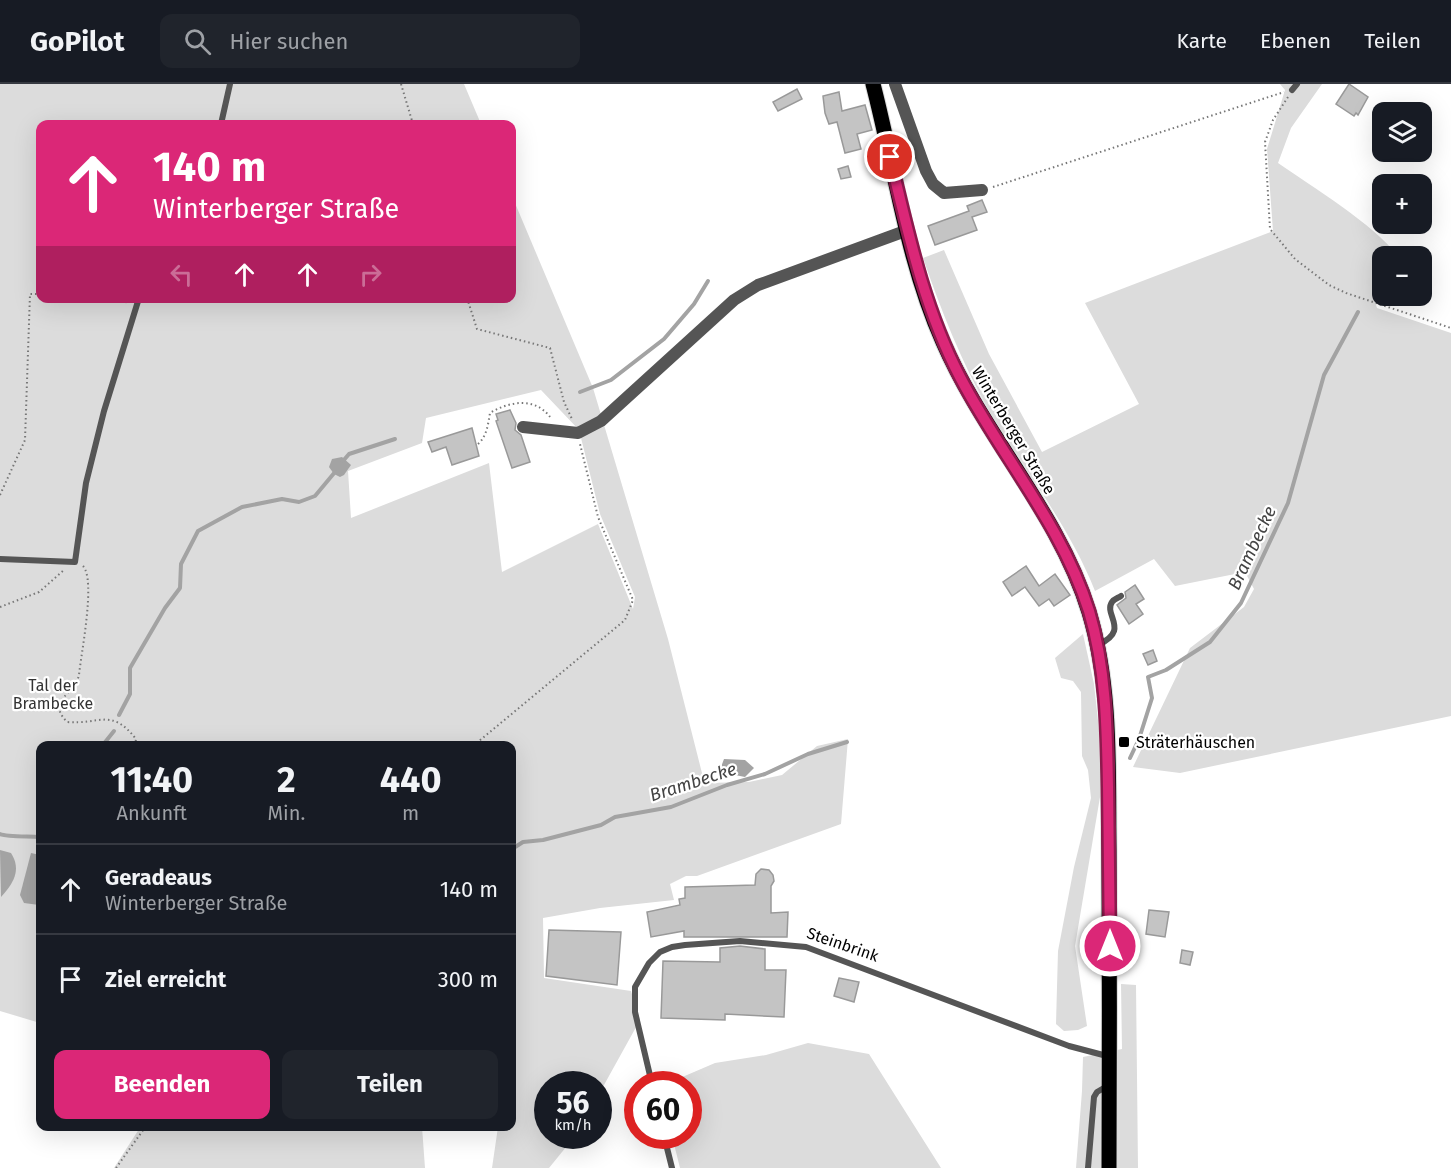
<!DOCTYPE html>
<html lang="de">
<head>
<meta charset="utf-8">
<style>
	:root { --surface:#171b24; --page:#20242c; --text:#f1f3f6; --muted:#9ea1a6; --line:#363941; --accent:#db2777 }
	body { margin:0; font-family:"Fira Sans",sans-serif; background:var(--page); color:var(--text); height:100vh; display:flex; flex-direction:column; font-size:22px; white-space:nowrap }
	* { box-sizing:border-box; margin:0 }
	p { font-size:20px; color:var(--muted) }
	.icon { flex:none; width:33px; height:33px; fill:none; stroke:currentColor; stroke-width:2; stroke-linecap:round; stroke-linejoin:round }
	.map { position:relative; flex:1; overflow:hidden }
	.details { position:absolute; left:36px; top:657px; width:480px; height:390px; display:flex; flex-direction:column; background:var(--surface); border-radius:12px; box-shadow:0 6px 24px #0002 }
	.details>* { flex:none }
	.hud { position:absolute; left:36px; top:36px; width:480px; height:183px; border-radius:12px; box-shadow:0 6px 24px #0002; background:#db2777; color:#fff; overflow:hidden }
	.fabs { position:absolute; left:1372px; top:18px; display:grid; gap:12px }
	.fabs a { display:grid; place-items:center; width:60px; height:60px; border-radius:12px; background:var(--surface); box-shadow:0 6px 24px #0002; font-size:30px }
	.speed { position:absolute; left:534px; top:987px; display:flex; gap:12px; font-size:30px; font-weight:700; text-align:center }
	.speed>* { display:grid; place-content:center; width:78px; height:78px; border-radius:50%; background:var(--surface); box-shadow:0 6px 24px #0002; line-height:1 }
	.speed small { font-size:15px; font-weight:400 }
	.speed .limit { border:9px solid #d22; background:#fff; color:#111 }
	.pin { position:absolute; display:grid; place-items:center; width:51px; height:51px; color:#fff; margin:-26px; border:3px solid #fff; border-radius:50%; box-shadow:0 2px 6px #0007 }
	.me { position:absolute; width:66px; margin:-33px; rotate:0deg; stroke-linejoin:round; filter:drop-shadow(0 0 4px #0008) }
	.turn { display:flex; align-items:center; gap:21px; height:126px; padding:0 18px; font-size:27px }
	.turn .icon { width:78px; height:78px; stroke-width:2.5 }
	.turn b { display:block; font-size:42px; line-height:51px }
	.lanes { display:flex; align-items:center; height:57px; padding:0 18px; background:#0003; justify-content:center; gap:30px; direction:ltr }
	.lanes .off { opacity:.35 }
	.eta { display:flex; justify-content:space-evenly; align-items:center; height:102px; text-align:center }
	.eta b { font-size:36px; font-weight:700; line-height:42px }
	.button { display:flex; gap:12px; margin-top:auto; padding:12px 18px }
	.button a { flex:1; height:69px; border-radius:12px; background:var(--accent); color:#fff; font-size:24px; font-weight:700; line-height:69px; text-align:center }
	.button a+a { background:var(--page); color:var(--text) }
	ul { padding:0; list-style:none }
	li { display:flex; align-items:center; gap:18px; height:90px; padding:0 18px; border-top:2px solid var(--line) }
	li div { flex:1 }
	li b { display:block; font-size:22px }
	li em { font-style:normal }
	header { display:flex; align-items:center; gap:36px; box-sizing:border-box; height:84px; padding:0 30px; background:var(--surface); border-bottom:2px solid var(--line) }
	header strong { font-size:28px }
	nav { display:flex; gap:33px; margin-inline-start:auto; font-size:21px }
	.search { width:420px; height:54px; background:var(--page); display:flex; align-items:center; gap:15px; box-sizing:border-box; padding:0 21px; border-radius:12px; color:var(--muted); font-size:22px }
	.map>svg:first-child { display:block }
</style>
</head>
<body>
<header>
<strong>GoPilot</strong>
<div class="search"><svg class="icon" aria-label="search" viewBox="0 0 24 24"><circle cx="10" cy="10" r="6"/><path d="M15 15l6 6"/></svg>Hier suchen</div>
<nav><a>Karte</a><a>Ebenen</a><a>Teilen</a></nav>
</header>
<div class="map">
<svg width="1451" height="1084" viewBox="0 0 1451 1084">
	<rect width="100%" height="100%" fill="#fff"/>
	<g fill="#dcdcdc" fill-rule="evenodd">
		<path d="M0,0h464l17,40h-441v174h472v-102l81,192 75,251 36,142 2,2 43,-1 33,-7 35,-29 31,-7 -7,85 -144,52h-11l-16,8 4,16 -74,8 -57,10 1,60 87,13 9,29 -41,74 -1,-10h-50v52h27l-26,32h-57l6,-41 14,-1v-380h-472v277l-40,-12zM541,306l38,40 21,84 35,83 -2,12 -35,-85 -96,48 -13,-109 -138,55 -3,-47 74,-28 4,-25z"/>
		<path d="M1280,0h42l-31,44 -13,35c36,25 94,60 120,93h-15v40h17l-2,5 -24,-3 3,10 74,25v383l-271,57 -47,-6 57,-119 54,-41 10,-18 -9,-17 -70,14 -21,-27 -59,32c-26,-66 -71,-121 -107,-182 -27,-48 -47,-99 -65,-151l21,-8 45,104 53,98 97,-48 -54,-101 188,-72 -6,-82 18,-59z"/>
		<path d="M1083,550l11,50 7,64 -1,49 -25,149 12,80 -9,4 -14,1 -8,-7 2,-73 16,-84 17,-69 -3,-28 -6,-14 -1,-64 -8,-11 -12,-3 -6,-20z"/>
		<path d="M1121,900l15,1 2,183h-62l6,-77 1,-34 39,-8z"/>
		<path d="M808,959l61,11 72,114h-261l-8,-32h16v-52h-22l49,-21 51,-8z"/>
		<path d="M141,1042l281,1 3,41h-311z"/>
	</g>
	<g fill="#a3a3a3">
		<path d="M342,373l9,8 -7,10 -4,2 -6,-3 -5,-7 3,-8z"/>
		<path d="M724,675l21,1 9,8 -9,9 -15,-3 -9,-7z"/>
		<path d="M0,766l11,3c11,17 2,31 -10,44z"/>
		<path d="M31,769l9,2 -1,50 -15,-2 -4,-8z"/>
	</g>
	<g fill="none" stroke-linecap="round" stroke-linejoin="round">
		<g stroke="#a3a3a3" stroke-width="4">
			<path d="M580,308l31,-12 53,-41 30,-35 14,-23"/>
			<path d="M343,377l6,-7 46,-15"/>
			<path d="M119,631l11,-21v-26l35,-60 15,-20 1,-24 17,-33 44,-24 40,-8 17,3 16,-6 20,-24"/>
			<path d="M102,662l12,-15"/>
			<path d="M1130,674l9,-19 13,-41 -4,-21 18,-7 44,-28 31,-39 47,-100 36,-128 34,-63"/>
			<path d="M0,750c7,3 30,2 40,3"/>
			<path d="M512,765l11,-7 20,-2 58,-15 14,-8 56,-10 56,-22 38,-11 43,-20 39,-12"/>
		</g>
	</g>
	<g fill="#c4c4c4" stroke="#999" stroke-width="1.5">
		<path d="M1349,0l19,13 -10,18 -2,-2 -2,3 -18,-12z"/>
		<path d="M797,5l5,10 -24,12 -5,-9z"/>
		<path d="M839,8l3,19 23,-6 7,25 -15,4 4,15 -16,4 -8,-31 -8,2 -4,-11 -2,-17z"/>
		<path d="M848,82l3,11 -10,2 -3,-10z"/>
		<path d="M982,116l5,12 -15,5 5,13 -42,15 -7,-19 41,-15 -2,-5z"/>
		<path d="M510,326l6,13 -1,7 6,5 9,27 -18,6 -16,-47 2,-1 -2,-6z"/>
		<path d="M472,344l7,28 -27,9 -6,-18 -14,5 -4,-10z"/>
		<path d="M1026,482l13,20 16,-12 15,21 -16,11 -5,-7 -10,7 -14,-19 -13,9 -9,-14z"/>
		<path d="M1135,501l9,14 -8,5 7,10 -14,10 -12,-19 9,-7 -1,-6z"/>
		<path d="M1153,566l4,11 -9,4 -5,-11z"/>
		<path d="M761,785l8,1 4,5 1,6 -3,5v27l17,-1 -1,25h-103v-6l-33,6 -4,-25 33,-7 -1,-6 6,-1v-11l70,-2 1,-11z"/>
		<path d="M1149,826l20,2 -4,25 -19,-3z"/>
		<path d="M549,846l72,2 -4,53 -71,-9z"/>
		<path d="M740,862l25,3v21h21l-2,47 -59,-3v6l-64,-2 2,-57 57,1v-14z"/>
		<path d="M1182,866l11,2 -3,13 -10,-2z"/>
		<path d="M839,894l20,4 -5,20 -20,-6z"/>
	</g>
	<g fill="none" stroke-linecap="round" stroke-linejoin="round">
		<g stroke="#dbdbdb" stroke-width="17">
			<path id="primary" d="M873,0c22,85 34,177 70,258 41,94 116,171 146,270 23,76 19,158 20,237 1,106 0,213 0,319"/>
		</g>
		<g stroke="#777" stroke-width="2" stroke-dasharray="1.5 3" stroke-linecap="butt">
			<path d="M401,0l12,40"/>
			<path d="M1288,13l-15,23 -8,22 5,87 25,30 34,26 17,8 105,35"/>
			<path d="M993,103l291,-95"/>
			<path d="M117,214l11,5"/>
			<path d="M467,214l10,31 73,19 14,54 8,17"/>
			<path d="M478,360c9,-8 10,-20 12,-31 20,-12 45,-16 60,4"/>
			<path d="M0,411l25,-55 5,-146h10"/>
			<path d="M83,482c13,14 -2,88 -4,109 -5,21 -33,25 -12,47 33,3 44,-15 69,17l-1,7"/>
			<path d="M0,523l39,-15 25,-22"/>
			<path d="M473,662l152,-126 8,-20 -35,-83 -18,-73"/>
			<path d="M116,1084l30,-42"/>
		</g>
		<g stroke="#555" stroke-width="6">
			<path d="M1292,6l5,-6"/>
			<path d="M221,40l9,-40"/>
			<path d="M0,475l75,3 11,-79 18,-72 35,-113"/>
			<path d="M1098,561c33,-15 5,-30 14,-43 2,-3 6,-4 9,-6"/>
			<path d="M652,1000l-17,-72v-25l14,-24 11,-11 12,-5 13,-2 55,-4 66,6 263,99 38,10"/>
			<path d="M664,1052l8,32"/>
			<path d="M1088,1084l6,-71 3,-5 12,-7"/>
		</g>
		<g stroke="#555" stroke-width="12">
			<path d="M895,0l31,87 7,13 11,9 38,-3"/>
			<path d="M523,343l55,6 23,-12 133,-121 24,-15 150,-55"/>
		</g>
		<use href="#primary" stroke="#000" stroke-width="15"/>
	</g>
	<g fill="none" stroke-linecap="round" stroke-linejoin="round">
		<g stroke="#8e194d" stroke-width="15">
			<path id="route" d="M890,73c18,75 34,151 70,220 41,79 102,148 129,234 17,57 18,117 19,176 1,53 1,106 2,159"/>
		</g>
		<use href="#route" stroke="#db2777" stroke-width="10"/>
	</g>
	<rect fill="#000" stroke="#fff" stroke-width="2" x="1118" y="652" width="12" height="12" rx="3"/>
	<g text-anchor="middle" stroke-width="4.5" stroke-linejoin="round" paint-order="stroke">
		<g font-size="16" fill="#000" stroke="#fff">
			<text transform="translate(1014 346) rotate(59)" y="6">Winterberger Straße</text>
			<text transform="translate(843 860) rotate(19)" y="6">Steinbrink</text>
		</g>
		<g font-size="16" fill="#333" stroke="#fff">
			<text x="53" y="607">Tal der<tspan x="53" dy="18">Brambecke</tspan></text>
		</g>
		<g font-size="16" fill="#000" stroke="#fff" text-anchor="start">
			<text x="1136" y="664">Sträterhäuschen</text>
		</g>
		<g font-size="18" font-style="italic" fill="#444" stroke="#fff">
			<text transform="translate(1252 464) rotate(-65)" y="6">Brambecke</text>
			<text transform="translate(693 698) rotate(-18)" y="6">Brambecke</text>
		</g>
	</g>
</svg>
<div class="fabs">
<a><svg class="icon" aria-label="layers" viewBox="0 0 24 24"><path d="M12 4l9 5-9 5-9-5zM3 14l9 5 9-5"/></svg></a>
<a>+</a>
<a>−</a>
</div>
<div class="speed"><div>56<small>km/h</small></div><div class="limit">60</div></div>
<div class="pin" style="left:890px;top:73px;background:#d93025"><svg class="icon" aria-label="arrive" viewBox="0 0 24 24"><path d="M6 21V4h12l-3 4 3 4H6"/></svg></div>
<svg class="me" style="left:1110px;top:862px" viewBox="-20 -20 40 40"><circle r="17" fill="#db2777" stroke="#fff" stroke-width="3"/><path d="M0-11L8 9 0 5-8 9z" fill="#fff"/></svg>
<div class="hud">
<div class="turn"><svg class="icon" aria-label="ahead" viewBox="0 0 24 24"><path d="M12 20V5M6 11l6-6 6 6"/></svg><div><b>140 m</b>Winterberger Straße</div></div>
<div class="lanes"><svg class="icon off" aria-label="left" viewBox="0 0 24 24"><path d="M17 20v-9H6M10 6l-5 5 5 5"/></svg><svg class="icon" aria-label="ahead" viewBox="0 0 24 24"><path d="M12 20V5M6 11l6-6 6 6"/></svg><svg class="icon" aria-label="ahead" viewBox="0 0 24 24"><path d="M12 20V5M6 11l6-6 6 6"/></svg><svg class="icon off" aria-label="right" viewBox="0 0 24 24"><path d="M7 20v-9h11M14 6l5 5-5 5"/></svg></div>
</div>
<section class="details">
<div class="eta">
<div><b>11:40</b><p>Ankunft</p></div>
<div><b>2</b><p>Min.</p></div>
<div><b>440</b><p>m</p></div>
</div>
<ul>
<li><svg class="icon" aria-label="ahead" viewBox="0 0 24 24"><path d="M12 20V5M6 11l6-6 6 6"/></svg><div><b>Geradeaus</b><p>Winterberger Straße</p></div><em>140 m</em></li>
<li><svg class="icon" aria-label="arrive" viewBox="0 0 24 24"><path d="M6 21V4h12l-3 4 3 4H6"/></svg><div><b>Ziel erreicht</b></div><em>300 m</em></li>
</ul>
<div class="button"><a>Beenden</a><a>Teilen</a></div>
</section>
</div>
</body>
</html>
